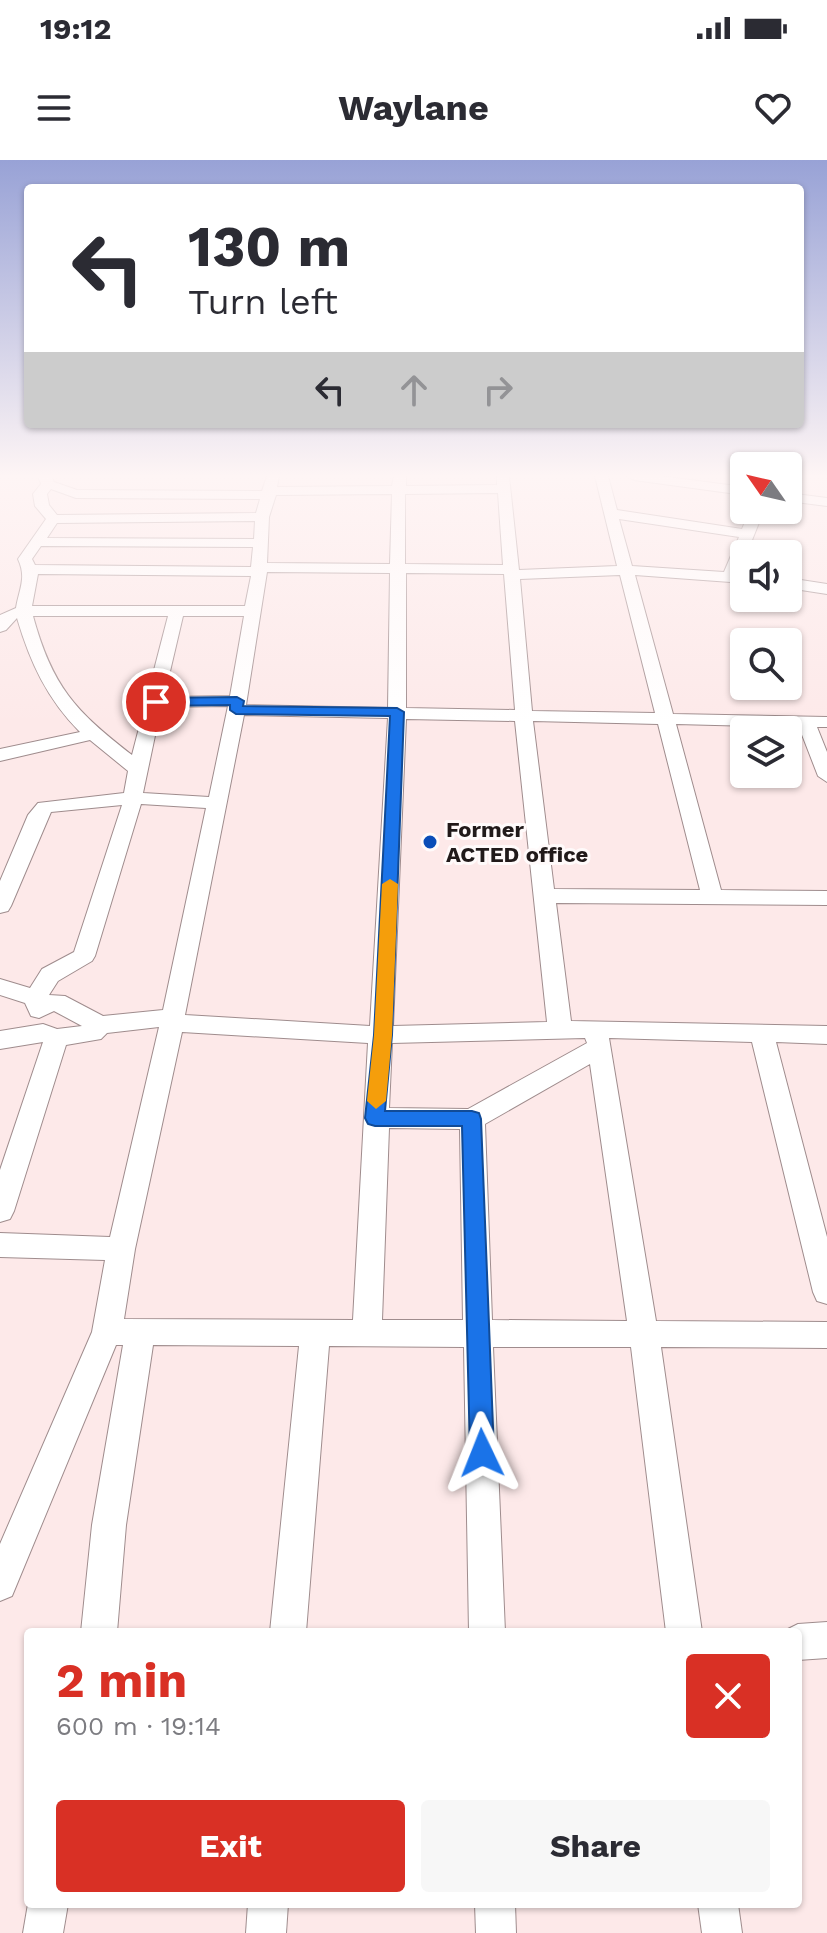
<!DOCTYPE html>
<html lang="en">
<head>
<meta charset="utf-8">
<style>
	:root { --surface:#fff; --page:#f7f7f7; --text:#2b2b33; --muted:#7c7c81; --accent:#d93025 }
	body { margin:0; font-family:"Work Sans",sans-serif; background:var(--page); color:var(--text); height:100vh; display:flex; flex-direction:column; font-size:30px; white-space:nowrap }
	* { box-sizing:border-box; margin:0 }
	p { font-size:26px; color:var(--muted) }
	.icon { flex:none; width:44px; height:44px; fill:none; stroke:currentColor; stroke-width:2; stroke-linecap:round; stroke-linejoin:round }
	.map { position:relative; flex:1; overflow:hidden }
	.side { position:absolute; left:24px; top:1468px; width:778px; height:280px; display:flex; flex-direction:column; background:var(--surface); border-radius:8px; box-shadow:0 2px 6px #0004 }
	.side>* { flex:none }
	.hud { position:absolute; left:24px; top:24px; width:780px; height:244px; border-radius:8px; box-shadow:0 2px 6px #0004; background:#fff; color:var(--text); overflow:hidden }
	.needle { width:52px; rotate:304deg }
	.fabs { position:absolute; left:730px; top:292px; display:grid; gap:16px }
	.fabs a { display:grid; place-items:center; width:72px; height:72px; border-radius:8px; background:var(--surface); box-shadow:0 2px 6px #0004; font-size:40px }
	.pin { position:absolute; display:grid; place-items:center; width:68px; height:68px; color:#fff; margin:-34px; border:4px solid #fff; border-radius:50%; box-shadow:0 2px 8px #0007 }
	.me { position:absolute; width:88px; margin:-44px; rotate:358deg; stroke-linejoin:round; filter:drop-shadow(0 0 6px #0008) }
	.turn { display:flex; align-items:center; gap:28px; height:168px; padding:0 32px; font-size:36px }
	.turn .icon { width:104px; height:104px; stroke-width:2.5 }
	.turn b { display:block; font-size:56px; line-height:68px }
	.lanes { display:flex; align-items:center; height:76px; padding:0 32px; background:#0003; justify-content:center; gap:40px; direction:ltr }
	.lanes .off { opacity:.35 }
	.round { display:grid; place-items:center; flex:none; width:84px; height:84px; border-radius:8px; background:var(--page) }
	.head { display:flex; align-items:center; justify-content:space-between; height:136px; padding:0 32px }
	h1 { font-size:48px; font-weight:700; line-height:60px; color:var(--accent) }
	.cta { display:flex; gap:16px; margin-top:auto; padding:16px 32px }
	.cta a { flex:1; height:92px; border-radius:8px; background:var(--accent); color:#fff; font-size:32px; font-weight:700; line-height:92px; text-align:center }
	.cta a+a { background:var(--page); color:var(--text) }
	.status { display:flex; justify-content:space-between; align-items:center; height:56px; padding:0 40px; background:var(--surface); direction:ltr }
	.status svg { height:22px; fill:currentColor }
	header { display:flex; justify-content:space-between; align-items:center; height:104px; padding:0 32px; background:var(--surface); font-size:36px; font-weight:700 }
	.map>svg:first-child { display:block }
</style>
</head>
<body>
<div class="status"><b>19:12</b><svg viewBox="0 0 49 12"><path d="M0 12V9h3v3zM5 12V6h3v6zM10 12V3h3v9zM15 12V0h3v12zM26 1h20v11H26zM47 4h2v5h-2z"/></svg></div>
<header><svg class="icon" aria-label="menu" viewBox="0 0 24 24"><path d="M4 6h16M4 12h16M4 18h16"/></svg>Waylane<svg class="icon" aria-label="heart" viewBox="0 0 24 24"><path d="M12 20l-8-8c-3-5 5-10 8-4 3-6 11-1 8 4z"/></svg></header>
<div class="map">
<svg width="827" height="1773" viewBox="0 0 827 1773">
	<rect width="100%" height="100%" fill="#fde9e9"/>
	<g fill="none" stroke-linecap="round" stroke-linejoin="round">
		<g stroke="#9f8c8d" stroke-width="2">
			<g id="minor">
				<path d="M38,316h13l3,6 23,8 185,1 5,-15h12l-2,11 115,-1 2,-10h12v10l91,-1v-9h12l10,94 98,-4 -22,-90h13l9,34 125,19 8,-19h14l-25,63h5v10l-109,-8 38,139 154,3v10h-10l10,25v30l-9,-6 -19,-49 -123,-3 45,166 106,1v14l-271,-2 15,118 256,5v18l-51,-2 51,195v67l-10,-3 -4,-9 -61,-250 -143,-4 47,283 171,1v26l-166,-1 41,285h-36l-35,-285h-138l12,285h-36l-5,-285 -135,-1 -23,286h-36l29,-286 -146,-1 -27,180 -9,107h-36l11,-107 31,-180h-7l-104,251 -12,5v-57l92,-212 13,-72 -105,-3v-24l110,4 49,-210 -52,6 -6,6 -35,6 -52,166 -4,8 -10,3v-52l43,-128 -43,7v-18l43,-7 14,5 25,-3 -28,-15 -15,7 -8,-2 -6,-13 -25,-8v-16l30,9 12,-19 32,-17 48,-147 -71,7 -40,94 -3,5 -8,2v-32l28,-66 10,-12 86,-10 4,-22 -38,-31 -90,21v-12l80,-17c-33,-33 -50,-70 -63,-114l-11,12 -6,2v-17l16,-7c3,-19 11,-30 2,-49l28,-40 -11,-13 -2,-12 8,-10zM51,329l25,9 184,1 -4,14 -199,2 -8,-10 -2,-11zM498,333l5,72 -98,-1v-70zM392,334l-2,70 -123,-1 2,-46 7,-22zM619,359l120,18 -15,35 -92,-6zM255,361l-1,18 -207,-1 10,-15zM41,386l212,1 -2,20 -216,-2 -3,-6zM267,412l123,1 -2,135 -142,-3zM406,413l98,1 11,136 -109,-2zM38,414l213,2 -6,30h-213zM620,415l35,138 -123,-2 -12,-132zM33,456h135l-36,139c-57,-44 -80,-69 -99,-139zM183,456h61l-14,80 -66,1zM228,546l-19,91 -66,-4 18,-86zM244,555l144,3 -18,308 -185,-11zM406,559l109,2 32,301 -154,4zM533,561l125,3 42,166 -146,-1zM141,644l65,4 -43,202 -60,6 -38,-20 -16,-1 9,-14 34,-20 3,-5zM182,872l186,11 -15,277 -229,-1 11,-70zM585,878l2,5 -119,66 -79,-1 3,-65zM590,904l37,257 -135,-1 -7,-196zM389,968l71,1 3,191h-81z"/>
				<path d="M627,316h33l84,11v8l-110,-15z"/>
				<path d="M788,333l39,5v8l-39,-5z"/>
				<path d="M788,418l39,6v10l-39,-6z"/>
				<path d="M827,1462v36l-29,2v-28h-13l1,-2 12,-6z"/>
				<path d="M28,1744h40l-5,29h-40z"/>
				<path d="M248,1744h40l-2,29h-40z"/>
				<path d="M475,1744h40l1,29h-40z"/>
				<path d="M698,1744h40l4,29h-40z"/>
			</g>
		</g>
		<use href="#minor" fill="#fff" fill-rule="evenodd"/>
	</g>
	<linearGradient id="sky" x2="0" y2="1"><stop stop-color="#98a2d6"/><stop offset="0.56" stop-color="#fef5f5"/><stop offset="1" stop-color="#fef5f5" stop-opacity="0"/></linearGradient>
	<rect width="827" height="564" fill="url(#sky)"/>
	<path fill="#1a73e8" stroke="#114b97" stroke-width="2" d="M237,537l7,4 -1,5 154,2 7,4 -12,323 -7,76h87l7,2 2,6 13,334 -4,8 -8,3 -8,-3 -4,-8 -8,-327h-87l-7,-2 -3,-6 9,-83 16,-319 -154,-2 -6,-4v-5l-74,1 -7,-4 7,-4z"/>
	<path fill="#f59e0b" d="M390,719l8,5 -6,151 -6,66 -10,8 -9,-8 7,-66 8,-151z"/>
	<circle fill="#0a4db8" stroke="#fffafa" stroke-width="3" cx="430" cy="682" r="8"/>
	<g text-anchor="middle" stroke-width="6" stroke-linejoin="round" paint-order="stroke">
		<g font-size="22" font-weight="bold" fill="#211a1a" stroke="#fffafa" text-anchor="start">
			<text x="446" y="677">Former<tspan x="446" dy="25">ACTED office</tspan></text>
		</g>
	</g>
</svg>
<div class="fabs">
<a><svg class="needle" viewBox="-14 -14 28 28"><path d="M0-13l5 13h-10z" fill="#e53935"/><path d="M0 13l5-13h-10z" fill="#7c7c81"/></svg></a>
<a><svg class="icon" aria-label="sound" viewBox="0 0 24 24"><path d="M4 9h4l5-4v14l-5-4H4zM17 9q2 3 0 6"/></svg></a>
<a><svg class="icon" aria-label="search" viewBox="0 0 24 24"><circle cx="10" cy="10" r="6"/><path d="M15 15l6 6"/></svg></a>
<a><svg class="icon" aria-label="layers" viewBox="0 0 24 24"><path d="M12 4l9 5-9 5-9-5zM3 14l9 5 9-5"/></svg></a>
</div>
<div class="pin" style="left:156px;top:542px;background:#d93025"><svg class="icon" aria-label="arrive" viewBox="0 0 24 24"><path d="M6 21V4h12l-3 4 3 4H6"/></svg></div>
<svg class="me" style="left:482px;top:1293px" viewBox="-20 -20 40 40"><path d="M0-17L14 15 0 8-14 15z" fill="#1a73e8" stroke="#fff" stroke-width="4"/></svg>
<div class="hud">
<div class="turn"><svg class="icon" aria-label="left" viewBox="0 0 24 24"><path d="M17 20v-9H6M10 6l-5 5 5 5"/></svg><div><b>130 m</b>Turn left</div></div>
<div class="lanes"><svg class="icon" aria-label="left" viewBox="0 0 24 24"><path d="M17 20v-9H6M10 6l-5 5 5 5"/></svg><svg class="icon off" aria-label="ahead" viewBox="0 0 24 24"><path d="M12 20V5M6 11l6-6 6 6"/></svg><svg class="icon off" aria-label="right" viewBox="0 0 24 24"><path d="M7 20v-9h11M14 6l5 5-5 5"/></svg></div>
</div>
<section class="side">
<div class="head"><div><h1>2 min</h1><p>600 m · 19:14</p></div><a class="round" style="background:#d93025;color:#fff"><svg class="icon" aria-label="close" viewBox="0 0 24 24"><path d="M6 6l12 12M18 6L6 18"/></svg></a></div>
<div class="cta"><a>Exit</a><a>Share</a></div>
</section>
</div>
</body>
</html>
